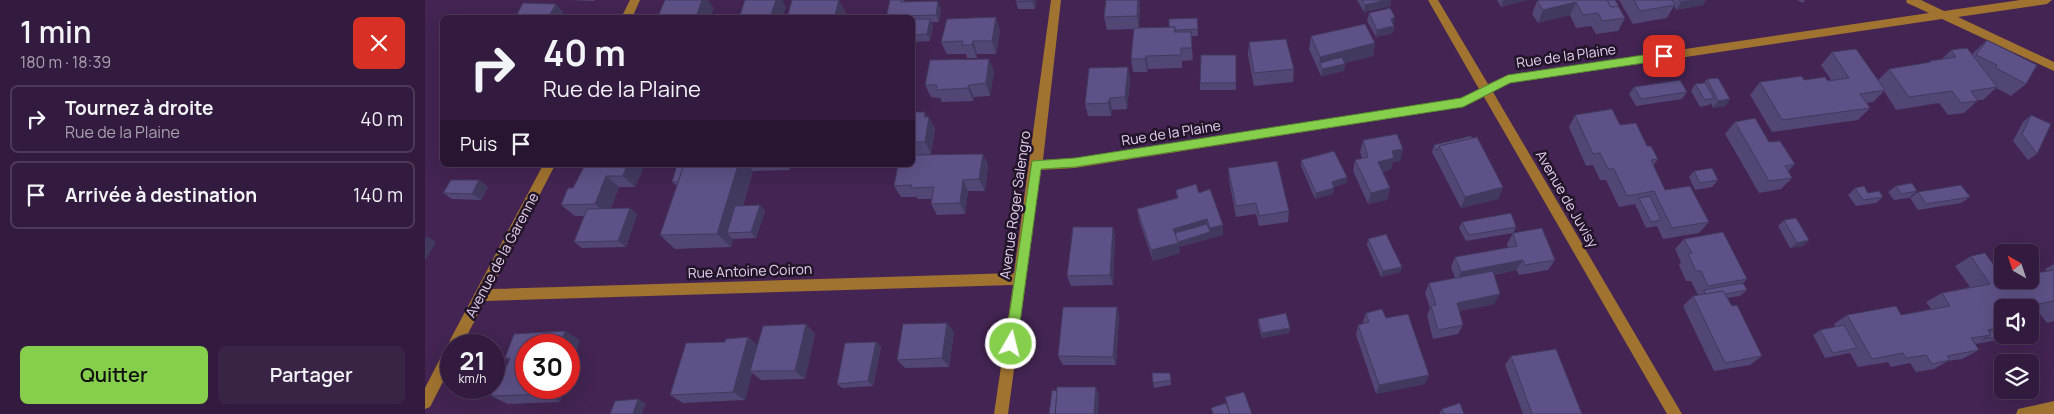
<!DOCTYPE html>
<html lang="fr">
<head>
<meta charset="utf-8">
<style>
	:root { --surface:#321b3e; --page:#3a2445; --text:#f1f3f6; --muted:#a8a1b0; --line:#4d3958; --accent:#85cf4c }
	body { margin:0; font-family:Manrope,sans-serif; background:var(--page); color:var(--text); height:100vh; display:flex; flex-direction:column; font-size:19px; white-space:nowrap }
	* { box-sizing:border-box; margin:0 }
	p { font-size:16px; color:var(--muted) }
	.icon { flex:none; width:28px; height:28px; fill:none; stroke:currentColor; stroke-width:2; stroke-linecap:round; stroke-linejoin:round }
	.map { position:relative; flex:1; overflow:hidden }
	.panel { display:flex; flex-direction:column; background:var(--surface); width:425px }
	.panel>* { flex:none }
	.banner { position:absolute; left:15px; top:15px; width:475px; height:152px; border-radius:8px; box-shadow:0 5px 20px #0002,0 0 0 1px var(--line); background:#321b3e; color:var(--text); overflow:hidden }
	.needle { width:32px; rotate:321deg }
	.controls { position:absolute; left:1569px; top:244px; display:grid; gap:10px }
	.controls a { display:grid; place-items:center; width:45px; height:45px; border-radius:8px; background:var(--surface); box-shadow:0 5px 20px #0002,0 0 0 1px var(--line); font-size:25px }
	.speed { position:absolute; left:15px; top:334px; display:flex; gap:10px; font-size:25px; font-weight:700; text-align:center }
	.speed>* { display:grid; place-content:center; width:65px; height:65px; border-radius:50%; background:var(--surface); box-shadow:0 5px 20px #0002,0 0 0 1px var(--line); line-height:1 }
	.speed small { font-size:12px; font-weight:400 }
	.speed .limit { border:8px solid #d22; background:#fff; color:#111 }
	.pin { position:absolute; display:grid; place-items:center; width:42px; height:42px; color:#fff; margin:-21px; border-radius:10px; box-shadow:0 2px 8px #0006 }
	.me { position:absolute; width:55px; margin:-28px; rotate:8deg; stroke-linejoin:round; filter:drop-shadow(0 0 4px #0008) }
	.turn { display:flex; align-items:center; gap:18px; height:105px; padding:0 20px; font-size:22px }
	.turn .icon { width:65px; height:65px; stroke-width:2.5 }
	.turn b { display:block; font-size:35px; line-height:42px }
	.then { display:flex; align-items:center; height:48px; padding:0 20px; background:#0003; gap:10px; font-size:19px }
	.round { display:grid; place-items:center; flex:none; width:52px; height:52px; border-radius:8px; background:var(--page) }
	.summary { display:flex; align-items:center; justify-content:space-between; height:85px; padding:0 20px }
	h1 { font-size:30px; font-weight:600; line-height:38px }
	.primary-button { display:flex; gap:10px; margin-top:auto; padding:10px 20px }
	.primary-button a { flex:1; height:58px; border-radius:8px; background:var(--accent); color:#111; font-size:20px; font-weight:600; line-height:58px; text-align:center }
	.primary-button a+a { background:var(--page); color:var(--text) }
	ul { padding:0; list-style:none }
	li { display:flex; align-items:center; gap:15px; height:68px; margin:0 10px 8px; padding:0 10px; border:2px solid var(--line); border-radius:8px }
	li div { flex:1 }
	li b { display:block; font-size:19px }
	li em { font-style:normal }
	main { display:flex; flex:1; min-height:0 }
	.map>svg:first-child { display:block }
</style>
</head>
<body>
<main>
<section class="panel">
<div class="summary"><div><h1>1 min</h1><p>180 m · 18:39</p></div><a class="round" style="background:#d93025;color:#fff"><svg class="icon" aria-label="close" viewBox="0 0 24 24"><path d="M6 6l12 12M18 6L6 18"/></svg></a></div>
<ul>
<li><svg class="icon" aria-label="right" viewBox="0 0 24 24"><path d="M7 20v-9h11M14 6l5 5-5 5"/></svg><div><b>Tournez à droite</b><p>Rue de la Plaine</p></div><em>40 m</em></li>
<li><svg class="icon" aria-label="arrive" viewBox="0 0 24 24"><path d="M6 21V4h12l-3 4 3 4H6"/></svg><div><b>Arrivée à destination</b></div><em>140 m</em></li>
</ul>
<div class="primary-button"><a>Quitter</a><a>Partager</a></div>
</section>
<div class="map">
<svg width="1629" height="414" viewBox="0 0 1629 414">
	<rect width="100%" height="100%" fill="#432452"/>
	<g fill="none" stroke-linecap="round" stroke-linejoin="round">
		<g fill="#a07330" fill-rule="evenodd">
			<path d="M205,0h10l-8,18h-11z"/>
			<path d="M626,0h10l-18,160 32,-2 386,-60 18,-9 -51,-89h10l50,84 20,-9 421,-62 -22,-10 -1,-3h15l23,11 76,-11h32l-5,4 -89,13 96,45v9l-112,-52 -432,64 -17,9 189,322h-15l-183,-317 -21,10 -388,61 -34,2 -33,244h-14l19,-129 -528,16 -23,44h-11v21l-21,41 -5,2v-21l21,-41 3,-1 1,-6 93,-175h12l-64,124 523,-16z"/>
			<path d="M1629,401v13h-38l2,-5z"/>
		</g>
	</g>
	<g fill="#514674">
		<path d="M144,0h26l-1,1z"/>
		<path d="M465,0h14l1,2 36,6 -2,14h-8l2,4 -3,15 -17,1v-24h-27z"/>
		<path d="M611,0l-1,9h-17l-2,-7z"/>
		<path d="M681,0h34l-1,28 30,-1 28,-9 1,18h-7l2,24 -11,1v7l-34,1 -1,3h-14l-2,-13 3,-30 -27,1 -3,-13z"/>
		<path d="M932,0h34l-1,6 -26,6z"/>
		<path d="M1072,0h30l-26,7z"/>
		<path d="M1190,0l10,18 -7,13 -22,3 -5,-8 -15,2 -6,-13 -32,8 -6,-9 5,-13z"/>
		<path d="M1194,0h87l-3,5 -27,5 -2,-4 -7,12 -34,6z"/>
		<path d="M1372,0h8l-2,3z"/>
		<path d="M944,13l24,11 1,2 -1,7 -17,4 -9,-16z"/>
		<path d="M575,30l-4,24h-19v4h-10l-1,-4h-19l-6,-12z"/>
		<path d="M886,36l64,7 -2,13 -28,7 -1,8 -23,5 -12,-27z"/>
		<path d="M1562,40l39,44 -15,12 -15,-8 -13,12h-5l-14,13 -16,2 -9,-12 -43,7 -12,-19 -11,11 -6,1 3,5 -12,12 -86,12 -22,-37 10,-13 44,-2h27l-10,-15 11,-13 46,28 11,-11 39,-6 2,-2 12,-2 9,-9 21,4z"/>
		<path d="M824,42l45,27 -1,13 -39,4 -6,-31z"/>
		<path d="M811,55v35h-36v-7z"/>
		<path d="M703,67l2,13 -3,29 -15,1 -1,6h-23l-3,-12z"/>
		<path d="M569,71l-4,25 -16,1 -1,4 -31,1 -2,-4 -9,-1 -6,-12z"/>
		<path d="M1282,79l23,20 -5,7 -12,2 -2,-5 -2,2 -9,2 -9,-16 4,-7 9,-1z"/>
		<path d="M1209,87l53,5 -5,7 -46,7 -7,-12z"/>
		<path d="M488,112l16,5 6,12 -4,25 -18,1z"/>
		<path d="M1150,115l45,10 27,21 11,13 -5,7 12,24 44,32 -10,11 -36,6 -6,-13 -11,2 -11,-24 -16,3 -13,-27h-6l-7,-15 -7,1 -17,-39z"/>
		<path d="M1606,115l6,39 -9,6 -15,-19 10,-19z"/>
		<path d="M1310,122l34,20 26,22 -7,7 4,7 -11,11 -22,4 -34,-59z"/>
		<path d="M1046,136l32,51 -5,12 -37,9 -29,-56 2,-7z"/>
		<path d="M938,140l37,21 -7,1 -2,7 -8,3 7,16 -3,12 -19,4 -15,-33 2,-11 7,-2 -2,-6z"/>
		<path d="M558,154l5,11 -3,26h-17l-3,23 -28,1 -6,-11 1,-5h-14l-2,-2h-15l-7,-11z"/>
		<path d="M876,160l46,17 -1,6 -12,4 -1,7 -18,5 -14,-33z"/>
		<path d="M160,165l58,4 -8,18h-16l-8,21 26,6 -11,33 -44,1 -8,-6 10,-26h-9l-14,-11 12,-17z"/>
		<path d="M252,165h114l-1,5 -37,1 -10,35 17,-1 5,6 -9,27 -23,1 -2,8 -56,2 -15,-14 17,-49 -5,-4z"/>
		<path d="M803,168l61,43 -1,11 -29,4 -3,-12 -20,3 -7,-37z"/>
		<path d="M1269,171l24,9 -6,7 -17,3 -6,-13z"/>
		<path d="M54,180l9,7 -7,13 -29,-1 -9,-6z"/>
		<path d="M1471,186l21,5 -8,7 -15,2 -6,-8z"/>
		<path d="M1430,188l13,5 15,4 -7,6 -20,3 -8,-11z"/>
		<path d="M751,190l23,3 24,42 -44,12 1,6 -27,8 -14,-41 -2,-11 40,-11z"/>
		<path d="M1493,192l52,5 -9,6 -43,7 -8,-12z"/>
		<path d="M1359,220l25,20 -6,6 -13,2 -12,-22z"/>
		<path d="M1037,222l54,5 -3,6 42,27 -7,10 -29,5 -3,-5 -22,5v29l-35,7 4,14 -5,9 -25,5 -6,-23 3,-8 -5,-15 4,-10 26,-5 -4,-11 4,-10 53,-9 -1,-4 6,-11 -47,8 -7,-13z"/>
		<path d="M688,227l2,10 -2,48 -42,1 -4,-10z"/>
		<path d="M943,239l34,28 -2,5 -19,5 -14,-32z"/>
		<path d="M1259,239l63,40 -4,4 4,7 -7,6 -13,2 35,58 -12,9 -36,6 -31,-65 10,-10 5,-1 -7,-14h-5l-7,-16 2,-3 -6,-13z"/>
		<path d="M1546,256l23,9 42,8 11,-2 -2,-2 9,-5v57l-7,2 -10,-13 -7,2v-4h-27v27h8l-7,4 -29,5 4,6 -17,9 -14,2 -14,8 -18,3 -6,-9 -19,4 -3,-5 -30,5 -8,-14 -25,5 -12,-23 7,-5 15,-3 -1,-3 13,-9h54l30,-6 -5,-7 16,-9 28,-6 -15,-21z"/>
		<path d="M692,307l2,10 -3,48h-53l-5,-9z"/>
		<path d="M941,313l20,5 43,57 -4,9 -49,10 -20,-59 2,-10 6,-1 -1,-2z"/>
		<path d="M833,319l32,9 -1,5 -27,5 -4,-14z"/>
		<path d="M381,324l9,10 -10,45 -44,1 -9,-7 -7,27 -62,3 -13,-8 78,-58 9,8z"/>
		<path d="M140,331l15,9 -54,48h38l-4,14 -52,2 -17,-8 14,-26 4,-10 -4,-2z"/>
		<path d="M529,332l-5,35 -44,1 -8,-8z"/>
		<path d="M451,342l5,5 -8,39 -31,2 -5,-4z"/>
		<path d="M1086,356l71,58h-59l-18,-49z"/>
		<path d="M745,373l1,12 -17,3 -1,-5z"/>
		<path d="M1017,409l22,5h-25z"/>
	</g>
	<g fill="#42395e">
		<path d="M277,0h6l6,8 -4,10h-14z"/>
		<path d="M351,0h6l4,7 -3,11h-13z"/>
		<path d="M414,0l7,13 -1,5h-11z"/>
		<path d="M608,0h3l-1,9 -3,-8z"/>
		<path d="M713,0h2l-1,29 -2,-13z"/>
		<path d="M961,0h5l-1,6 -26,6 1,-7z"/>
		<path d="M1078,0h24l-26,7z"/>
		<path d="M1270,0h11l-3,5 -27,5 5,-8z"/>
		<path d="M513,1l3,7 -2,14 -3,-7z"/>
		<path d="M1151,2l-6,13 -32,8 5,-13z"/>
		<path d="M131,4l12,14h-20z"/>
		<path d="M571,17l4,13 -4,24 -4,-13z"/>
		<path d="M970,17l-2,8 -2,-6z"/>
		<path d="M505,19l3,7 -3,15 -3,-7z"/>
		<path d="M969,26l-1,7 -17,4 1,-7z"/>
		<path d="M548,41l4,13v4l-5,-13z"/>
		<path d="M950,43l-2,13 -45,11 17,-3 -1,7 -23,5 1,-7 -2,-6 -1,7 1,-13z"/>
		<path d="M721,56l2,13 -1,3 -2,-13z"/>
		<path d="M564,59l5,12 -4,25 -4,-13z"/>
		<path d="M703,67l2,13 -3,29 -2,-12z"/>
		<path d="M544,85l5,12 -1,4 -5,-13z"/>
		<path d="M685,98l2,12 -1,6 -3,-13z"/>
		<path d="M1305,99l-5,7 -12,2 5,-7z"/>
		<path d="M500,112l4,8v-3l6,12 -4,25 -6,-12 -1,-25z"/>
		<path d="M978,149l-3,12 -7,1 -2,7 -16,5 3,-12 14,-11z"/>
		<path d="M558,154l5,11 -3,26 -6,-12z"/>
		<path d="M202,165h11l5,4 -8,18 -12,-11z"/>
		<path d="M313,165h10l5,6 -18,62h-8l6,6 -2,8 -14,-13z"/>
		<path d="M361,165h5l-1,5z"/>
		<path d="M181,176l13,11 -11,28 -13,-11z"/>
		<path d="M922,177l-1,6 -15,5 1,-6z"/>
		<path d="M54,180l9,7 -7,13 -9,-6z"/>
		<path d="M538,180l5,11 -3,23 -5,-11z"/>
		<path d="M1078,187l-5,12 -37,9 4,-11z"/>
		<path d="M909,188l-1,6 -18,5 1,-6z"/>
		<path d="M965,188l-3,12 -19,4 3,-11z"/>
		<path d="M335,205l5,6 -9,27 -5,-6z"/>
		<path d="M205,208l7,6 -11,33 -8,-6z"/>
		<path d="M782,219l1,11 -32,9 -3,-10z"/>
		<path d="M798,225v10l-44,12 1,6 -27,8 -2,-11 59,-18v-4z"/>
		<path d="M688,227l2,10 -2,48 -3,-10z"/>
		<path d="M1,236l10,6 -11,19v-22z"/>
		<path d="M1384,240l-6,6 -13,2 7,-5z"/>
		<path d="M1098,260l-7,10 -60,12 5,-10z"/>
		<path d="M977,267l-2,5 -19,5 2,-6z"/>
		<path d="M1075,294l-6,10 -42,8 5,-9z"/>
		<path d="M692,307l2,10 -3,48 -3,-8z"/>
		<path d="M522,323l7,9 -5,35 -7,-9z"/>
		<path d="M381,324l9,10 -10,45 -10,-8z"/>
		<path d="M865,328l-1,5 -27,5v-5z"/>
		<path d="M140,331l15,9 -11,34v-29h-9z"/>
		<path d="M323,337l11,9 -9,25 2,2 -7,27 -12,-8z"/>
		<path d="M451,342l5,5 -8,39 -5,-5z"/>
		<path d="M1004,375l-4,9 -49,10 3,-9z"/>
		<path d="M671,387l3,8 -1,19h-4z"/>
		<path d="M121,388h18l-4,14 -16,-8z"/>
		<path d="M213,399l8,5 -4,10h-9z"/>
	</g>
	<g fill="#5e5187" stroke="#42395e">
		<path d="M240,0h37l-6,18h-47l1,-2h8z"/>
		<path d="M320,0h31l-6,18h-31z"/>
		<path d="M367,0h47l-5,18h-47z"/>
		<path d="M465,0h11v2l37,-1 -2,14 -38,1 -1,2h-11z"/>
		<path d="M591,0h17l-1,1 -16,1z"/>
		<path d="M681,0h32l-1,16 -33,1z"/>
		<path d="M937,0h24l-21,5z"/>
		<path d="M1115,0h67l4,7 7,-1 7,12 -23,3 -4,-8 -15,2 -7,-13 -33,8 -6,-9z"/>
		<path d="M1182,0h8l4,6 -8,1z"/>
		<path d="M1209,0h38l3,5 -35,6z"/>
		<path d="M1254,0h16l-14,2z"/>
		<path d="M98,3l33,1 -8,14h-33z"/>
		<path d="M965,8l5,9 -4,2 3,7 -17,4 -8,-17z"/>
		<path d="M571,17l-4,24h-19l-1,4h-10l1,-4 -22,1 6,-23z"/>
		<path d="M772,18l1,11 -23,1v-3h-6v-8z"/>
		<path d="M488,19h17l-3,15 -14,1z"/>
		<path d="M940,24l10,19 -55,14 -9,-21z"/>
		<path d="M750,27l-1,5h17l1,16h-11v7l-35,1 -1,3h-14l3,-31z"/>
		<path d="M861,39l8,30 -40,4 -5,-31z"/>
		<path d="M1562,40l50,25 -11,19 -30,-16 1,-3 -21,-10z"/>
		<path d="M1542,48l30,39 -26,4 7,10 -17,2 -9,-12 -43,6 -20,-28 42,-7 -1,-1 26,-4 -5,-7z"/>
		<path d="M1431,49l29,41 -25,4 10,14 -88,12 -22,-38 42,-6 2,4 21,-3 3,4 21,-3 -17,-26z"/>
		<path d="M776,55h35v28h-36z"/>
		<path d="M917,57l3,7 -23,5 -2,-6z"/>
		<path d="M564,59l-3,24 -17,2 -1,3 -32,2 1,-5h-12l5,-25z"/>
		<path d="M703,67l-3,30 -15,1 -2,5 -23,1 4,-36z"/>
		<path d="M1293,78l12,21 -12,2 -11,-22z"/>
		<path d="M1255,80l7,12 -46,7 -7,-12z"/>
		<path d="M1280,83l9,15 -9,2 -10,-16z"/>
		<path d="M1187,109l8,16 16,-2 11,23h4l7,13 -7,1 14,30 25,-4 19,36 -37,6 -18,-37 -27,5 -13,-27h-6l-8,-16 -7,1 -18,-39z"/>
		<path d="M488,112h12l-1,5h5l-4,25h-12z"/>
		<path d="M1606,115l20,9 -14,30 -15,-20z"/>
		<path d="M1330,118l14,24 11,-1 15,23 -10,2 7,12 -23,3 -34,-59z"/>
		<path d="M972,134l6,15 -11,2 2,7 -16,4 12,26 -19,5 -16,-33 13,-3 -5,-17z"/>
		<path d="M1046,136l1,2 -33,8 -2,5 -3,-6z"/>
		<path d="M1052,137l26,50 -38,10 -26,-51z"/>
		<path d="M909,151l13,26 -15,5 2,6 -18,5 -15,-33z"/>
		<path d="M558,154l-4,25 -16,1 -3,23 -29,1 3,-17 -23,1 1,-3 -18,1 4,-21h15v-10z"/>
		<path d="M852,161l12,50 -30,5 -3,-13 -20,3 -8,-38z"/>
		<path d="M160,165h42l-4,11h-17l-11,28 -34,1 7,-17h5z"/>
		<path d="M252,165h7l-6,17h-6z"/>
		<path d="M259,165h54l-21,69 -57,1z"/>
		<path d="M1287,168l6,12 -18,3 -6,-12z"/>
		<path d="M26,180h28l-7,14 -29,-1z"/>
		<path d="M1487,183l5,8 -16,3 -5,-8z"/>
		<path d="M771,184l3,9 11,-4 13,36 -13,3 -3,-9 -34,10 6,14 -28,7 -14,-41 41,-11 -2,-8z"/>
		<path d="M1536,185l9,12 -44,7 -8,-12z"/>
		<path d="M1439,186l4,7 11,-2 4,6 -20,3 -8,-12z"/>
		<path d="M1225,196l11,24 -10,2 -12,-24z"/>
		<path d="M335,205l-9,27 -24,1 8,-27z"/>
		<path d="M205,208l-12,33 -44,1 13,-33z"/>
		<path d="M1086,213l5,14 -47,8 -7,-13z"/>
		<path d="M1371,218l13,22 -12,3 -13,-23z"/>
		<path d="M782,224l3,8 -32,10 -3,-9z"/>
		<path d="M648,227h40l-3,48 -43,1z"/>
		<path d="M1117,228l13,32 -30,5 -2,-5 -62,12 -6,-15 62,-11 -4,-13z"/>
		<path d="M1298,232l24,47 -39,7 -7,-15h-5l-8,-17 4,-1 -8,-14z"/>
		<path d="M961,234l16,33 -19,4 -15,-32z"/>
		<path d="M1560,253l9,12 9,-2v17h27v-15l6,8 18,-3v31l-35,7h-16v19l-15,3 3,5 -20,3 8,12 -32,6 3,4 -18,4 -6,-9 -20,3 -3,-5 -31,6 -25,-44 49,-9 5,9 49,-9 -8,-13 48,-9 -19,-28z"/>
		<path d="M1068,271l7,23 -43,9 6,22 -25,5 -7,-24 5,-1 -7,-22z"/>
		<path d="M1318,283l4,7 -22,4 -2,-3 -18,3 -1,-4z"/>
		<path d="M1298,291l9,15 5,-1 25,51 -37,7 -32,-67z"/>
		<path d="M638,307h54l-4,50 -55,-1z"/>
		<path d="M957,309l4,9 22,-4 21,61 -50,10 -21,-60 11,-3 -3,-9z"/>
		<path d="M861,313l4,15 -28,5 -4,-14z"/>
		<path d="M522,323l-5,35 -45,2 6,-36z"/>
		<path d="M381,324l-11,47h-45l13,-45z"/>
		<path d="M1419,325l13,23 -24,5 -13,-23z"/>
		<path d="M1578,330v5h2l-22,4 8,-4 -2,-3z"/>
		<path d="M140,331l-5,14h-34v43h20l-2,6 -53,2 9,-25 5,-1 5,-12h-5l9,-24z"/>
		<path d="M323,337l-15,55 -63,3 16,-52 39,-1 1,-3z"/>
		<path d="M451,342l-8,39 -31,3 8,-41z"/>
		<path d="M1131,349l26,65h-50l-21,-58z"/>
		<path d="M727,373h18l1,7 -18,3z"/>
		<path d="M632,387h39l-2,27h-39z"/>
		<path d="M627,390l5,1 -2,23h-6z"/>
		<path d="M819,392l8,22h-22l-5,-17z"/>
		<path d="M213,399l-5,15h-23l5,-13z"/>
		<path d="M801,403l4,11h-17l-2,-6z"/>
		<path d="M1035,403l4,11h-20l-2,-5z"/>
	</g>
	<path fill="#85cf4c" stroke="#568731" d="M1239,52l5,4 -5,4 -154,23 -47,24 -388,60 -34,2 -24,175 -2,4 -4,1 -4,-1 -2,-4 27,-183 43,-3 386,-60 47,-23z"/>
	<g text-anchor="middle" stroke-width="5" stroke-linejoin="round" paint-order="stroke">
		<g font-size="14" fill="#e3d0ec" stroke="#231529">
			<text transform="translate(1141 56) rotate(-8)" y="5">Rue de la Plaine</text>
			<text transform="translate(746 133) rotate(-9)" y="5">Rue de la Plaine</text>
			<text transform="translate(1142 199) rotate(60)" y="5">Avenue de Juvisy</text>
			<text transform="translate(590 205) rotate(-82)" y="5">Avenue Roger Salengro</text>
			<text transform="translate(77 255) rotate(-62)" y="5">Avenue de la Garenne</text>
			<text transform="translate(325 271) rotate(-2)" y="5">Rue Antoine Coiron</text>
		</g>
	</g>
</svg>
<div class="controls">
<a><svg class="needle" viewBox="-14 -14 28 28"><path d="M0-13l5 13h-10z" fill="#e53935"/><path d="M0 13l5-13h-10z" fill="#a8a1b0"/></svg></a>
<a><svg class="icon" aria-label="sound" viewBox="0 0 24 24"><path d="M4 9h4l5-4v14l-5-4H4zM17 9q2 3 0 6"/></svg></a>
<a><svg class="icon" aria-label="layers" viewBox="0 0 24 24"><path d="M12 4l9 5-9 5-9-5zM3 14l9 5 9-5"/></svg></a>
</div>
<div class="speed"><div>21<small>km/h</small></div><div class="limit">30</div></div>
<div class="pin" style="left:1239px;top:56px;background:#d93025"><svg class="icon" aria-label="arrive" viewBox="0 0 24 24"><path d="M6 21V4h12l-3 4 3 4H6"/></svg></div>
<svg class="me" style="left:586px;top:344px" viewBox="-20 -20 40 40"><circle r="17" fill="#85cf4c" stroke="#fff" stroke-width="3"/><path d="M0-11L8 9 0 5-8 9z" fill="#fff"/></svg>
<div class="banner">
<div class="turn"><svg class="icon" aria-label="right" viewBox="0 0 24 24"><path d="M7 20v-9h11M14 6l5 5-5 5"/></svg><div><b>40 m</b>Rue de la Plaine</div></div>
<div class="then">Puis<svg class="icon" aria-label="arrive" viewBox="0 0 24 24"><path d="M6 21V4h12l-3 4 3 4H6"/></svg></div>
</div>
</div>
</main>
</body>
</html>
